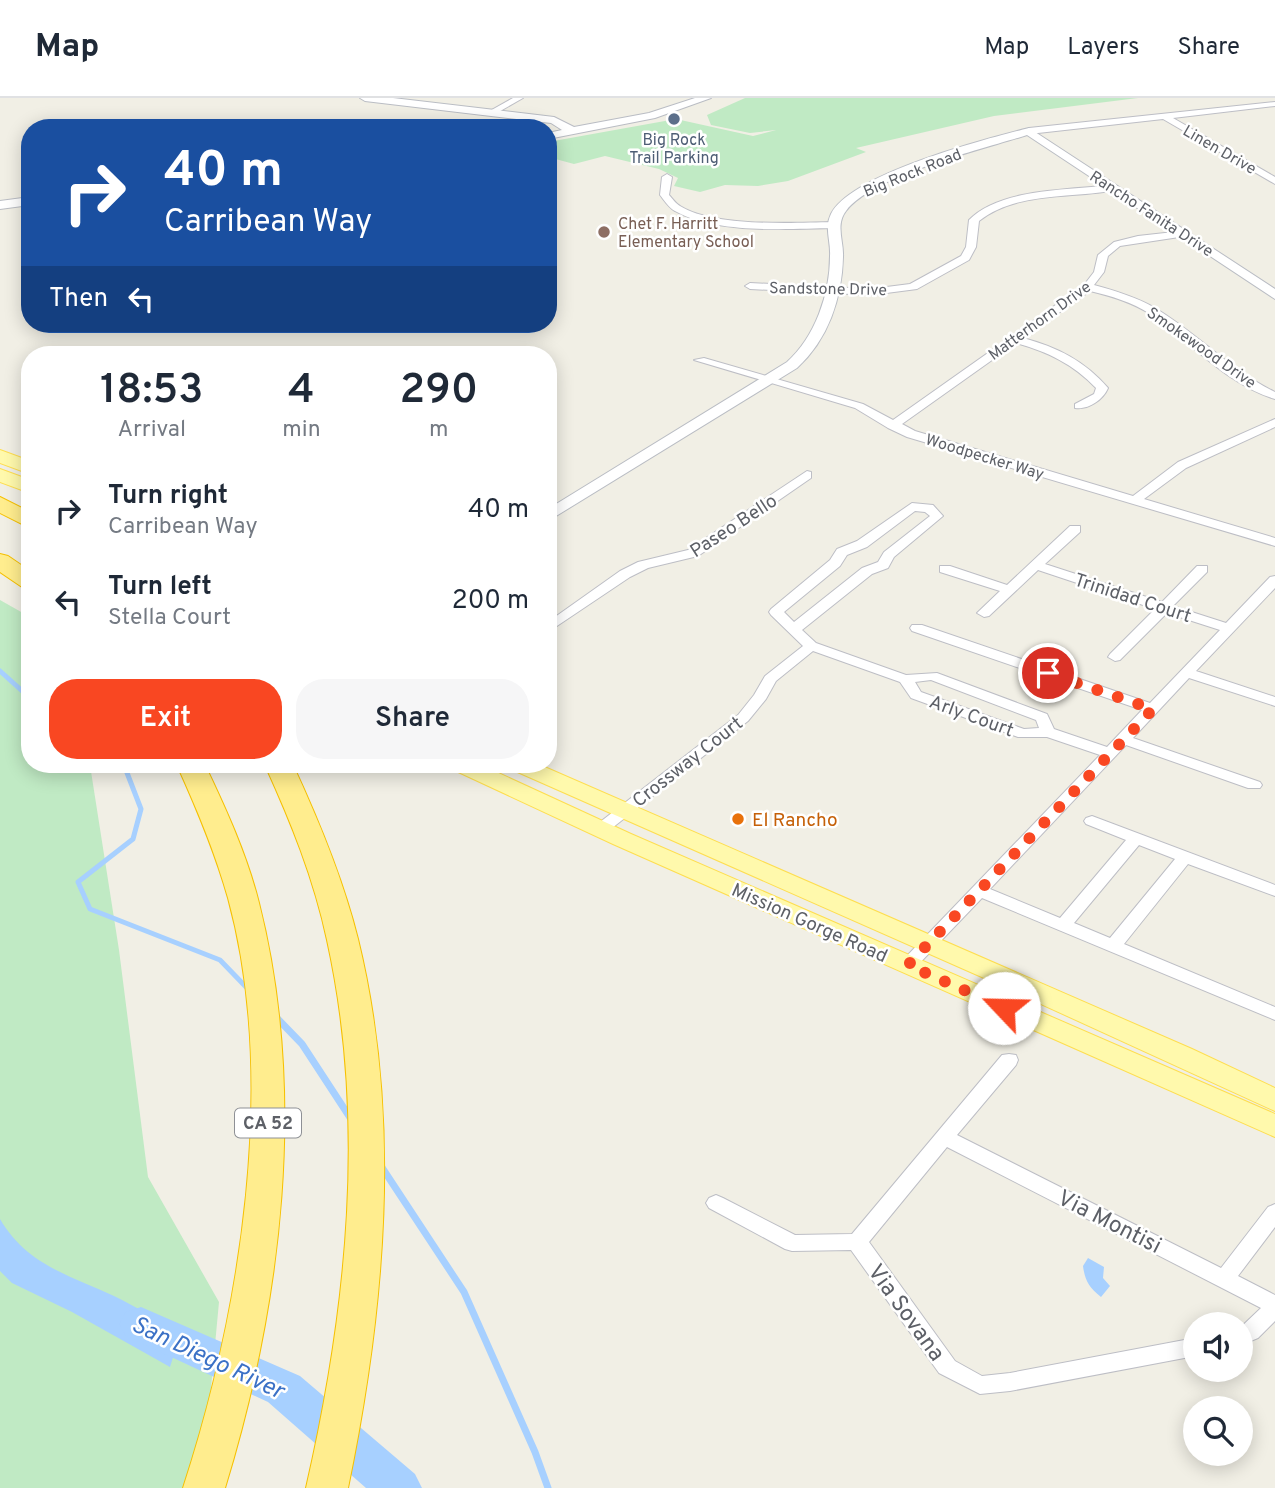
<!DOCTYPE html>
<html lang="en">
<head>
<meta charset="utf-8">
<style>
	:root { --surface:#fff; --page:#f6f6f7; --text:#1f2937; --muted:#747a83; --line:#e0e1e3; --accent:#f94722 }
	body { margin:0; font-family:Overpass,sans-serif; background:var(--page); color:var(--text); height:100vh; display:flex; flex-direction:column; font-size:26px; white-space:nowrap }
	* { box-sizing:border-box; margin:0 }
	p { font-size:23px; color:var(--muted) }
	.icon { flex:none; width:38px; height:38px; fill:none; stroke:currentColor; stroke-width:2; stroke-linecap:round; stroke-linejoin:round }
	.map { position:relative; flex:1; overflow:hidden }
	.sheet { position:absolute; left:21px; top:248px; width:536px; height:427px; display:flex; flex-direction:column; background:var(--surface); border-radius:28px; box-shadow:0 4px 18px #0003 }
	.sheet>* { flex:none }
	.top-card { position:absolute; left:21px; top:21px; width:536px; height:214px; border-radius:28px; box-shadow:0 4px 18px #0003; background:#1a4fa0; color:#fff; overflow:hidden }
	.fabs { position:absolute; left:1183px; top:1214px; display:grid; gap:14px }
	.fabs a { display:grid; place-items:center; width:70px; height:70px; border-radius:50%; background:var(--surface); box-shadow:0 4px 18px #0003; font-size:35px }
	.pin { position:absolute; display:grid; place-items:center; width:60px; height:60px; color:#fff; margin:-30px; border:4px solid #fff; border-radius:50%; box-shadow:0 2px 7px #0007 }
	.me { position:absolute; width:77px; margin:-38px; rotate:294deg; stroke-linejoin:round; filter:drop-shadow(0 0 5px #0008) }
	.turn { display:flex; align-items:center; gap:24px; height:147px; padding:0 28px; font-size:32px }
	.turn .icon { width:91px; height:91px; stroke-width:2.5 }
	.turn b { display:block; font-size:49px; line-height:60px }
	.then { display:flex; align-items:center; height:66px; padding:0 28px; background:#0003; gap:14px; font-size:26px }
	.eta { display:flex; justify-content:space-evenly; align-items:center; height:119px; text-align:center }
	.eta b { font-size:42px; font-weight:600; line-height:49px }
	.cta { display:flex; gap:14px; margin-top:auto; padding:14px 28px }
	.cta a { flex:1; height:80px; border-radius:28px; background:var(--accent); color:#fff; font-size:28px; font-weight:600; line-height:80px; text-align:center }
	.cta a+a { background:var(--page); color:var(--text) }
	ul { padding:0; list-style:none }
	li { display:flex; align-items:center; gap:21px; height:91px; padding:0 28px }
	li div { flex:1 }
	li b { display:block; font-size:26px }
	li em { font-style:normal }
	header { display:flex; align-items:center; gap:42px; box-sizing:border-box; height:98px; padding:0 35px; background:var(--surface); border-bottom:2px solid var(--line) }
	header strong { font-size:33px }
	nav { display:flex; gap:38px; margin-inline-start:auto; font-size:24px }
	.map>svg:first-child { display:block }
</style>
</head>
<body>
<header>
<strong>Map</strong>
<nav><a>Map</a><a>Layers</a><a>Share</a></nav>
</header>
<div class="map">
<svg width="1275" height="1390" viewBox="0 0 1275 1390">
	<rect width="100%" height="100%" fill="#f1efe5"/>
	<g fill="#c0eac4">
		<path d="M745,0h393l-144,18 -138,32 10,4 -78,29 -30,5 -33,-1 -25,7 -26,-6 4,-8 -19,-9 -54,-13 -31,8 -26,-7v-15l128,-23 77,17 23,-6 -26,3 -39,-8 -4,-10z"/>
		<path d="M0,502l30,17v148h60l29,185 29,227 71,125 -16,171 11,15h-214z"/>
	</g>
	<g fill="#a7d0ff">
		<path d="M0,1121c27,46 69,56 114,77 23,11 44,25 67,36l-11,35 -98,-55 -60,-29 -12,-12z"/>
		<path d="M1088,1160l16,9 -1,11 7,8 -9,11c-12,-10 -16,-16 -18,-31z"/>
	</g>
	<g fill="none" stroke-linecap="round" stroke-linejoin="round">
		<g stroke="#a7d0ff" stroke-width="5">
			<path d="M0,573l30,27"/>
			<path d="M124,667l17,44 -8,30 -55,43 12,27 130,51 27,28"/>
		</g>
		<g stroke="#a7d0ff" stroke-width="7">
			<path d="M274,917l28,29 49,75"/>
			<path d="M381,1068l83,126 71,160 13,36"/>
		</g>
		<path fill="#a7d0ff" fill-rule="evenodd" d="M141,1209l159,69 115,98 7,14h-56l-98,-86 -142,-66 -7,-12 7,-12z"/>
		<g stroke="#bdbec5" stroke-width="2">
			<g id="street">
				<path d="M513,0h10l-28,16 -7,-2z"/>
				<path d="M1275,4v4l-102,12 102,59v7l-112,-65 -134,15 -4,-3 4,-3z"/>
				<path d="M667,76l5,3 -3,18c3,3 7,9 11,11 33,21 113,17 152,16l5,3 -5,3c-45,1 -117,6 -157,-17 -6,-3 -11,-11 -15,-16l2,-18z"/>
				<path d="M1113,87l3,1v4c-45,9 -99,1 -137,31l-3,26 -7,13 -52,29 -46,6 -121,-6 -5,-3 5,-3 121,6 39,-5 51,-28 5,-9 3,-27c31,-32 102,-30 144,-35z"/>
				<path d="M1183,133l3,1v4l-66,10 -12,10 -4,16 -10,13c22,6 42,12 61,23 42,25 75,62 120,84v7c-48,-14 -84,-57 -125,-85 -18,-12 -39,-18 -60,-23l-67,47c34,9 62,23 85,50 -5,12 -20,22 -33,20v-4l19,-10 2,-6c-23,-24 -48,-36 -80,-45l-114,81 13,7 218,65 45,-34 97,-43v8l-89,41 -42,31 131,39v8l-368,-109 -19,-9 -33,-20 -161,-48 10,-2 159,46 30,16 191,-135 10,-13 4,-17 16,-13 24,-6z"/>
				<path d="M807,373l4,1v6l-113,78 -50,12 -18,9 -82,55v-10l72,-51 18,-9 50,-12z"/>
				<path d="M912,405l21,2 10,11 -49,41 -6,11 -16,6 -70,56 14,13 90,32 31,-2 110,41 7,15 53,18 35,-37 -230,-79 -2,-3 2,-3h10l228,78 70,-73 -53,-17 -47,47 -5,1 -7,-4 2,-3 45,-45 -117,-39 -49,46 -5,1 -7,-4 23,-22 -60,-19v-6h10l57,19 63,-59h10v6l-35,32 117,38 35,-36h10v6l-34,34 53,17 44,-46 5,-1v12l-79,83 79,26v9l-86,-28 -56,60 127,44 2,3 -2,3h-12l-122,-43 -136,144 70,29 66,-78 -40,-16 -2,-3 2,-3 6,-2 183,69v11l-87,-32 -64,80 151,63v13l-293,-122 -68,71h-12l-3,-4 3,-4 198,-206 -53,-18h-29l-107,-39 -11,-16 -87,-31 -37,30 -10,18 -18,22 -141,111h-12l-2,-3 2,-3 143,-111 16,-20 11,-19 38,-30 -32,-31 -2,-3 2,-3 59,-49 7,-11 20,-8zM915,413l10,1 5,4 -46,36 -6,10 -16,6 -68,54 -10,-10 56,-46 7,-11 20,-8zM931,582l105,40 3,8 -15,1 -103,-37 -6,-10zM1139,747l36,14 -65,79 -36,-15z"/>
				<path d="M1009,956l7,1 2,5 -2,5 -59,70 264,133 47,-61 7,-3v23l-37,49 37,19v26l-17,17 -17,7v-18l20,-19 -314,-161 -78,95 86,119 27,15 28,-3 185,-35v18l-185,35 -30,3 -41,-21 -88,-123 -59,1 -7,-2 -76,-41 -3,-5 3,-5 7,-3 7,3 72,37 57,-1 150,-179z"/>
			</g>
		</g>
		<g stroke="#babdc4" stroke-width="2">
			<g id="secondary">
				<path d="M360,0h33l161,19 20,10 75,-14 46,-15h16l-56,20 -107,21v-6l14,-3 -11,-7 -186,-22z"/>
				<path d="M1029,30l246,161v10l-248,-164c-43,14 -154,40 -181,76 -11,14 -2,31 -3,46 -1,41 -15,83 -46,111l-249,153v-12l239,-147c28,-25 43,-68 43,-106 1,-15 -6,-28 1,-42 20,-40 154,-75 198,-86z"/>
				<path d="M30,99v8l-30,4v-8z"/>
			</g>
		</g>
		<g stroke="#fede50" stroke-width="2">
			<g id="primary">
				<path d="M0,352l30,11v13l-30,-11z"/>
				<path d="M0,371l30,11v13l-30,-11z"/>
				<path d="M450,667h31l150,69 644,280v23l-662,-293 -159,-74z"/>
				<path d="M509,667h31l652,284 83,39v23l-291,-133 -471,-208z"/>
			</g>
		</g>
		<g stroke="#f6c000" stroke-width="2">
			<g id="highway">
				<path d="M0,399l30,15v16l-30,-15z"/>
				<path d="M0,456l8,2 22,15v18l-8,-2 -22,-15z"/>
				<path d="M177,667h28c21,44 42,90 54,138 48,190 23,399 -34,585h-42c58,-177 95,-407 45,-590 -13,-46 -31,-89 -51,-133z"/>
				<path d="M265,667h28c26,56 50,114 65,174 44,180 27,370 -10,549h-42c41,-178 61,-367 21,-548 -13,-61 -36,-118 -62,-175z"/>
			</g>
		</g>
		<use href="#street" fill="#fff" fill-rule="evenodd"/>
		<use href="#secondary" fill="#fff" fill-rule="evenodd"/>
		<use href="#primary" fill="#fff9ac" fill-rule="evenodd"/>
		<use href="#highway" fill="#ffed8e" fill-rule="evenodd"/>
	</g>
	<g fill="none" stroke-linecap="round" stroke-linejoin="round">
		<path stroke="#f94722" stroke-width="12" stroke-dasharray="0 21.6" d="M1004,910l-96,-43 245,-256 -105,-36"/>
	</g>
	<circle fill="#5c6f8a" stroke="#fff" stroke-width="2.5" cx="674" cy="21" r="7"/>
	<circle fill="#8d6e63" stroke="#fff" stroke-width="2.5" cx="604" cy="134" r="7"/>
	<circle fill="#e8710a" stroke="#fff" stroke-width="2.5" cx="738" cy="721" r="7"/>
	<g text-anchor="middle" stroke-width="5" stroke-linejoin="round" paint-order="stroke">
		<g font-size="16" fill="#4e5e75" stroke="#fff">
			<text x="674" y="47">Big Rock<tspan x="674" dy="18">Trail Parking</tspan></text>
		</g>
		<g font-size="16" fill="#5d6067" stroke="#fff">
			<text transform="translate(1220 51) rotate(30)" y="6">Linen Drive</text>
			<text transform="translate(912 74) rotate(-22)" y="6">Big Rock Road</text>
			<text transform="translate(1152 115) rotate(33)" y="6">Rancho Fanita Drive</text>
			<text transform="translate(828 190) rotate(1)" y="6">Sandstone Drive</text>
			<text transform="translate(1039 222) rotate(-36)" y="6">Matterhorn Drive</text>
			<text transform="translate(1202 249) rotate(35)" y="6">Smokewood Drive</text>
			<text transform="translate(985 358) rotate(17)" y="6">Woodpecker Way</text>
		</g>
		<g font-size="16" fill="#785e54" stroke="#fff" text-anchor="start">
			<text x="618" y="131">Chet F. Harritt<tspan x="618" dy="18">Elementary School</tspan></text>
		</g>
		<rect fill="#fff" stroke="#8e9095" stroke-width="2" x="235" y="1010.5" width="66" height="29" rx="5"/>
		<g font-size="18" font-weight="bold" fill="#5d6067">
			<text x="268" y="1031">CA 52</text>
		</g>
		<g font-size="19" fill="#5d6067" stroke="#fff">
			<text transform="translate(733 427) rotate(-33)" y="7">Paseo Bello</text>
			<text transform="translate(1133 499) rotate(18)" y="7">Trinidad Court</text>
			<text transform="translate(972 617) rotate(20)" y="7">Arly Court</text>
			<text transform="translate(687 663) rotate(-38)" y="7">Crossway Court</text>
			<text transform="translate(810 824) rotate(24)" y="7">Mission Gorge Road</text>
		</g>
		<g font-size="19" fill="#c56008" stroke="#fff" text-anchor="start">
			<text x="752" y="728">El Rancho</text>
		</g>
		<g font-size="23" fill="#5d6067" stroke="#fff">
			<text transform="translate(1110 1123) rotate(27)" y="8">Via Montisi</text>
			<text transform="translate(907 1214) rotate(54)" y="8">Via Sovana</text>
		</g>
		<g font-size="24" font-style="italic" fill="#3b71c6" stroke="#fff">
			<text transform="translate(208 1259) rotate(25)" y="8">San Diego River</text>
		</g>
	</g>
</svg>
<div class="fabs">
<a><svg class="icon" aria-label="sound" viewBox="0 0 24 24"><path d="M4 9h4l5-4v14l-5-4H4zM17 9q2 3 0 6"/></svg></a>
<a><svg class="icon" aria-label="search" viewBox="0 0 24 24"><circle cx="10" cy="10" r="6"/><path d="M15 15l6 6"/></svg></a>
</div>
<div class="pin" style="left:1048px;top:575px;background:#d93025"><svg class="icon" aria-label="arrive" viewBox="0 0 24 24"><path d="M6 21V4h12l-3 4 3 4H6"/></svg></div>
<svg class="me" style="left:1004px;top:910px" viewBox="-20 -20 40 40"><circle r="19" fill="#fff"/><path d="M0-13L10 11 0 6-10 11z" fill="#f94722"/></svg>
<div class="top-card">
<div class="turn"><svg class="icon" aria-label="right" viewBox="0 0 24 24"><path d="M7 20v-9h11M14 6l5 5-5 5"/></svg><div><b>40 m</b>Carribean Way</div></div>
<div class="then">Then<svg class="icon" aria-label="left" viewBox="0 0 24 24"><path d="M17 20v-9H6M10 6l-5 5 5 5"/></svg></div>
</div>
<section class="sheet">
<div class="eta">
<div><b>18:53</b><p>Arrival</p></div>
<div><b>4</b><p>min</p></div>
<div><b>290</b><p>m</p></div>
</div>
<ul>
<li><svg class="icon" aria-label="right" viewBox="0 0 24 24"><path d="M7 20v-9h11M14 6l5 5-5 5"/></svg><div><b>Turn right</b><p>Carribean Way</p></div><em>40 m</em></li>
<li><svg class="icon" aria-label="left" viewBox="0 0 24 24"><path d="M17 20v-9H6M10 6l-5 5 5 5"/></svg><div><b>Turn left</b><p>Stella Court</p></div><em>200 m</em></li>
</ul>
<div class="cta"><a>Exit</a><a>Share</a></div>
</section>
</div>
</body>
</html>
